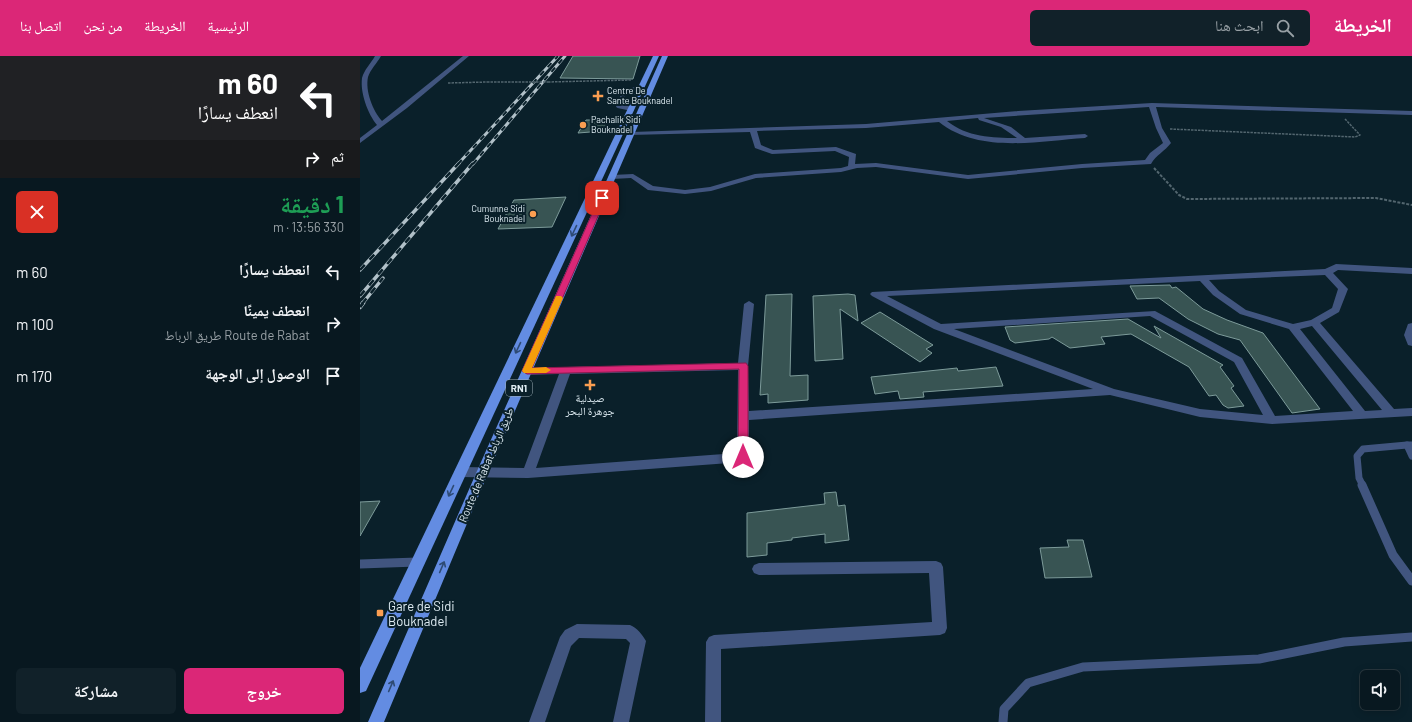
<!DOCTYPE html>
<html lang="ar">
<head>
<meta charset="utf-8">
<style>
	:root { --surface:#081820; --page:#112129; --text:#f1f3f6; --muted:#98a0a5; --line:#29373e; --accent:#db2777 }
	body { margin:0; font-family:Barlow,"Noto Naskh Arabic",sans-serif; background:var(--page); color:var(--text); direction:rtl; height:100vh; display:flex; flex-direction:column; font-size:15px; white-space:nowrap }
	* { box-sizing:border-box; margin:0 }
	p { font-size:13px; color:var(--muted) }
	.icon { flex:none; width:22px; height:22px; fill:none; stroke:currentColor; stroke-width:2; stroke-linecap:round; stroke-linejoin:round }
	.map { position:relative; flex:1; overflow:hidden; direction:ltr }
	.sheet { display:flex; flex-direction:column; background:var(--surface); width:360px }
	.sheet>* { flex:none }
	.top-card { background:#202124; color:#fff; overflow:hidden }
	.tools { position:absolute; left:1000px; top:614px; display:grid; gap:8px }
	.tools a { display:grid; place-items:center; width:40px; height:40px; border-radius:6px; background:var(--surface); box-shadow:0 2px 10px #0003,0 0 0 1px var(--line); font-size:20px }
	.pin { position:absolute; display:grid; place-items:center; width:34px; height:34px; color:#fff; margin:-17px; border-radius:8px; box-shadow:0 2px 6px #0006 }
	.me { position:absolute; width:44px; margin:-22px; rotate:0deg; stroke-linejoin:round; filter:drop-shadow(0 0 3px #0008) }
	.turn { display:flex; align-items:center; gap:14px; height:84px; padding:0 16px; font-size:18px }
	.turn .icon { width:52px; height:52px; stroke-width:2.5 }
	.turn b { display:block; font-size:28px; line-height:34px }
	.then { display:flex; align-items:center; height:38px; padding:0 16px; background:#0003; gap:8px; font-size:15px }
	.round { display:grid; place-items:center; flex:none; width:42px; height:42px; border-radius:6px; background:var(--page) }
	.summary { display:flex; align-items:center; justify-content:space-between; height:68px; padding:0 16px }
	h1 { font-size:24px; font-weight:700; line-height:30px; color:#1e9e55 }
	.primary-button { display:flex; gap:8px; margin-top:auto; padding:8px 16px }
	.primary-button a { flex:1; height:46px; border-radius:6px; background:var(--accent); color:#fff; font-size:16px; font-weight:700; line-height:46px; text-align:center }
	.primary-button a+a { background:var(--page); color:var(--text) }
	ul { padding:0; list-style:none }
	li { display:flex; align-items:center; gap:12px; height:52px; padding:0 16px }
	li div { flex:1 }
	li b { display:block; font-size:15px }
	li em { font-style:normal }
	header { display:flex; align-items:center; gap:24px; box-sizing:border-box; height:56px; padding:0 20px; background:var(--accent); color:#fff }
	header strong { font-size:19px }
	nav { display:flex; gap:22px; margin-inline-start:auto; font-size:14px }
	.search { width:280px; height:36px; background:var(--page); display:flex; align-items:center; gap:10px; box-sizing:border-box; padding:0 14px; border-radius:6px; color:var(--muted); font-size:15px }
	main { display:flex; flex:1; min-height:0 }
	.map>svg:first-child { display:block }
</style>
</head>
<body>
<header>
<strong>الخريطة</strong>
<div class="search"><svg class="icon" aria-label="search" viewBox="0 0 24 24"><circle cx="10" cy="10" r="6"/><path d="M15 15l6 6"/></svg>ابحث هنا</div>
<nav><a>الرئيسية</a><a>الخريطة</a><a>من نحن</a><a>اتصل بنا</a></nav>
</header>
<main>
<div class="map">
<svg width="1052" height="666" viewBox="0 0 1052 666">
	<rect width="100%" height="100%" fill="#0a202a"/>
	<g fill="#385453" stroke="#7d9b9a">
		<path d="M213,0h67l-7,23 -73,-1z"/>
		<path d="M226,64h23l-6,11 -25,2z"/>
		<path d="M206,141l-14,30 -54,2 16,-29z"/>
		<path d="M810,229l2,3 4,-1 27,22 24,11 36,13 57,76 -28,4 -52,-73 -22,-6 -30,-15 -29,-21 -22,1 -7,-13z"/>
		<path d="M432,238l-2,82 18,-1v25l-40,3v-9l-8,1 6,-100z"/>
		<path d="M488,238l7,1 3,26 -18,-12 3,50 -28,2 -2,-65z"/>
		<path d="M520,256l53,33 -7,4 6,4 -12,9 -59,-39z"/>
		<path d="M768,263l33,19 -7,-12 69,39 -3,2 14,19 -3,2 13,18 -16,2 -5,-3 -7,-10 -7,1 -20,-29 -58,-33 -30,3 4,7 -35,4 -18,-11 -3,2 -34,4 -5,-3 -5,-13z"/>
		<path d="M636,311l7,19 -80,6 1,5 -24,2 -2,-8 -23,3 -4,-17 86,-9 1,3z"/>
		<path d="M476,436l2,14 7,-1 4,35 -24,3v-9l-33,4v2l-25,3v12l-20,2v-44l78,-9 -1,-11z"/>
		<path d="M20,445l-20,35v-34z"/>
		<path d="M707,484h16l9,37 -47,1 -5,-30 29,-1z"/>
	</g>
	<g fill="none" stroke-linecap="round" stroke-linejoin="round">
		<g stroke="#53666f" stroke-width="1.5" stroke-dasharray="2.5 1" stroke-linecap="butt">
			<path d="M188,26l84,-2"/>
			<path d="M88,27l39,-1"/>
			<path d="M810,73l185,8 5,-2 -15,-16"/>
		</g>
		<path stroke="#53666f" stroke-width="2" stroke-dasharray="3 1.5" stroke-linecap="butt" d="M794,112l25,27 8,4 189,-1 36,7"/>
		<path stroke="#41557f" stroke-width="4" d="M272,53l-14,-3 7,-15 17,-3"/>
		<g stroke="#41557f" stroke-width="7">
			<path d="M1052,389h-5l5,11"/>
			<path d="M1003,430l-4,-8 -2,-22 6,-7 44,-4"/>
		</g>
		<g stroke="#41557f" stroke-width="9">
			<path d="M1002,429l31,70 19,26"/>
			<path d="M0,508l57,-2"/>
			<path d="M643,666l1,-13 24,-26 55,-16 176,-8 85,-17 68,-5"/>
		</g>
		<g fill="#41557f" fill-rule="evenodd">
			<path d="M15,0h6c-4,7 -11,14 -13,21 -3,14 5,34 14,44l81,-65h6l-62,52 -47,35v-5l17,-13c-9,-11 -17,-32 -15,-47 2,-8 9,-15 13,-22z"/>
			<path d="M792,47l260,8v4l-256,-8 6,21 9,15c-6,8 -15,12 -20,21l-69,4 -114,11 -92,-12 -19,1 -16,4 -85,6 -45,13 -26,3 -37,-4 -17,-12 -19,1 -4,-2 4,-2 21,-1 20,12 32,4 25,-3 45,-13 86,-6 7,-2 1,-9 -14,-6 -63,3 -17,-6 -5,-16 -120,3 -1,-1 3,-2 234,-8 152,-13zM789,51l7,21 7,15 -13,10 -5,7 -63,4 -114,11 -92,-12 -21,1 1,-10 -20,-7 -63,3 -12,-5 -4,-14 109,-3 73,-6c40,32 99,19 146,16l3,-2 -3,-2 -60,4 -14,-11 -27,-9zM618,62l1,2 22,7 16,11c-25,0 -50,-1 -70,-17z"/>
			<path d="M976,208l76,4v6l-74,-4 -5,3 15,16 -9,23 -19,11 74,86 18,-1v8l-140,8 -72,-7 -90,-22 -361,25v37l-2,3 -4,2 -215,16 -68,-1 -4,-2 -2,-3 2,-3 4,-2 64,1 35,-94 -32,1 -4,-1 -1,-3 1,-3 215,-5 6,-59 5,-3 5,3 -6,62 1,45 344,-22 -159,-60 -62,-33 -2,-2 2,-2 453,-23zM965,219l13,14 -6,19 -21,12 -18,4 -47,-14 -27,-19 -10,-11zM840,225l13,14 27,19 49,15 64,82 -78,5 -33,-58 -87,-47 -214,13 -54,-28zM790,260l84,46 29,53 -63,-6 -86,-20 -160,-60zM952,270l70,84 -17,1 -65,-82zM378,314l-1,83 -201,15 34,-94z"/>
			<path d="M1052,267v23l-4,-1 -4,-10 4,-11z"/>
			<path d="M576,505l5,2 2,4 4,61 -2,5 -5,2 -219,14v73h-16l1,-80 3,-5 5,-2 218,-13 -3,-49 -170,2 -5,-2 -2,-4 2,-4 5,-2z"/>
			<path d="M217,568l53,1c7,3 12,9 16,16l-17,81h-16l17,-79 -4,-4 -47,-1 -8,8 -26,76h-16l31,-85 5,-7z"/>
		</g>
		<g fill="#638ce2" fill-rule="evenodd">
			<path d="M293,0h6l-293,635 -6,2v-25z"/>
			<path d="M302,0h6l-179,415 -105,251h-16l109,-251z"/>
		</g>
		<g stroke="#b1c0c8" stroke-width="3">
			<g id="rail-far2">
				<path d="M98,108l100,-108"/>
				<path d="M113,108l92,-108"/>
			</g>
		</g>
		<g stroke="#b1c0c8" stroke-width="3.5">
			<g id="rail-far1">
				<path d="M0,214l99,-107"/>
				<path d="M0,240l113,-133"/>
				<path d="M2,248l21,-26"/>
			</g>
		</g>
		<g stroke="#b1c0c8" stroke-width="4.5">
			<path id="rail" d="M0,251l3,-4"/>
		</g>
		<use href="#rail-far2" stroke="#0a202a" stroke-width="2" stroke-dasharray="5.5" stroke-linecap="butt"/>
		<use href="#rail-far1" stroke="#0a202a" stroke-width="2.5" stroke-dasharray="7" stroke-linecap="butt"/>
		<use href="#rail" stroke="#0a202a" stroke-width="3" stroke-dasharray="9" stroke-linecap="butt"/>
		<path stroke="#53666f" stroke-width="1.5" stroke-dasharray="2.5 1" stroke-linecap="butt" d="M127,26h61"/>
	</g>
	<defs><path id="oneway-shaft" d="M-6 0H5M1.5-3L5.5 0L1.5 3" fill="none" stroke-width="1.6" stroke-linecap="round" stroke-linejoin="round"/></defs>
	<g stroke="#2e4b74">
		<use href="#oneway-shaft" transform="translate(214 175) rotate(115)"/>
		<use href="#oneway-shaft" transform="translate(158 292) rotate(115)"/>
		<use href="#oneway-shaft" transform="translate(91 435) rotate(115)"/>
		<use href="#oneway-shaft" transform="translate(82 511) rotate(-67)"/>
		<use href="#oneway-shaft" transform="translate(31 630) rotate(-67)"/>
	</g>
	<path fill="#db2777" stroke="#8e194d" d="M240,140l6,2 -74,170 214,-5 2,3v91l-2,3h-7l-1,-3 1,-88 -212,5 -5,-3z"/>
	<path fill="#f59e0b" d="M196,240h5l2,2 -31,70 14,-1 5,3 -5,3h-22l-2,-2z"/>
	<g fill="#fb9e51" stroke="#0a202a" stroke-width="1.5">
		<path d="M236 34h4v4h4v4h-4v4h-4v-4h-4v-4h4z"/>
		<circle cx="223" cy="69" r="4"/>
		<circle cx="173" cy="158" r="4"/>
		<path d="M228 323h4v4h4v4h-4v4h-4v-4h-4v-4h4z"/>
		<rect x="16" y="553" width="8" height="8" rx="2"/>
	</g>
	<g text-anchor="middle" stroke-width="4" stroke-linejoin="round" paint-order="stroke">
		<g font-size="9" fill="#dfecf3" stroke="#0a202a" text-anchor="start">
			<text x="247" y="38">Centre De<tspan x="247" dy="10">Sante Bouknadel</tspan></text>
			<text x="231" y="67">Pachalik Sidi<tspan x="231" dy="10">Bouknadel</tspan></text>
			<text x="165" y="156" text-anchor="end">Cumunne Sidi<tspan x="165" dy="10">Bouknadel</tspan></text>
		</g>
		<rect fill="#0a202a" stroke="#9fafb7" stroke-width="1" x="146" y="324" width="26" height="16" rx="3"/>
		<g font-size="10" font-weight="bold" fill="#dfecf3">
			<text x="159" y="336">RN1</text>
		</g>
		<g font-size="11" fill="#dfecf3" stroke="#0a202a">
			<text x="230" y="346">صيدلية<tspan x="230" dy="13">جوهرة البحر</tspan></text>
		</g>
		<g font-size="11" fill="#dfecf3" stroke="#0a202a">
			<text transform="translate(126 409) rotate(-67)" y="4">Route de Rabat طريق الرباط</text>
		</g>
		<g font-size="13" fill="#dfecf3" stroke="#0a202a" text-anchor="start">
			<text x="28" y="555">Gare de Sidi<tspan x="28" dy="15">Bouknadel</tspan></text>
		</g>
	</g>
</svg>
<div class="tools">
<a><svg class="icon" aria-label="sound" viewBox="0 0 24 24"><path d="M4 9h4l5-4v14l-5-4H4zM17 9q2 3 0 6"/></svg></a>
</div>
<div class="pin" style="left:242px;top:142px;background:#d93025"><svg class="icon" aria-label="arrive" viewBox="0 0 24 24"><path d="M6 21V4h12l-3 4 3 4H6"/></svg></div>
<svg class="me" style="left:383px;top:401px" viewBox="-20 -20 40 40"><circle r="19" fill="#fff"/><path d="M0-13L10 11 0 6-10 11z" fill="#db2777"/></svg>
</div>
<section class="sheet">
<div class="top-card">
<div class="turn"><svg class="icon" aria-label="left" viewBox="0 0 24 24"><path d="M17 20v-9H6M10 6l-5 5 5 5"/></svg><div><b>60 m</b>انعطف يسارًا</div></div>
<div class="then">ثم<svg class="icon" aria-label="right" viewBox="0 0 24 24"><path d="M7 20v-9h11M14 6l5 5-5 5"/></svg></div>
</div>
<div class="summary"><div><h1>1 دقيقة</h1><p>330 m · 13:56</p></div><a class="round" style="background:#d93025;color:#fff"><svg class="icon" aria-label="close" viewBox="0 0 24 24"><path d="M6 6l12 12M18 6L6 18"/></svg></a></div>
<ul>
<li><svg class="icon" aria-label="left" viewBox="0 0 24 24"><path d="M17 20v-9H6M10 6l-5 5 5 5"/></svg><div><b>انعطف يسارًا</b></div><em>60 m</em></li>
<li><svg class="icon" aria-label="right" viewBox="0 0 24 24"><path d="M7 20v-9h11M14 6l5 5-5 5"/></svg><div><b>انعطف يمينًا</b><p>Route de Rabat طريق الرباط</p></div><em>100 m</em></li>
<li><svg class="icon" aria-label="arrive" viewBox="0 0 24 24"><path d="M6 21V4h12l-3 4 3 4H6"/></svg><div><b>الوصول إلى الوجهة</b></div><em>170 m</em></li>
</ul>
<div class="primary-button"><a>خروج</a><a>مشاركة</a></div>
</section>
</main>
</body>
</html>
